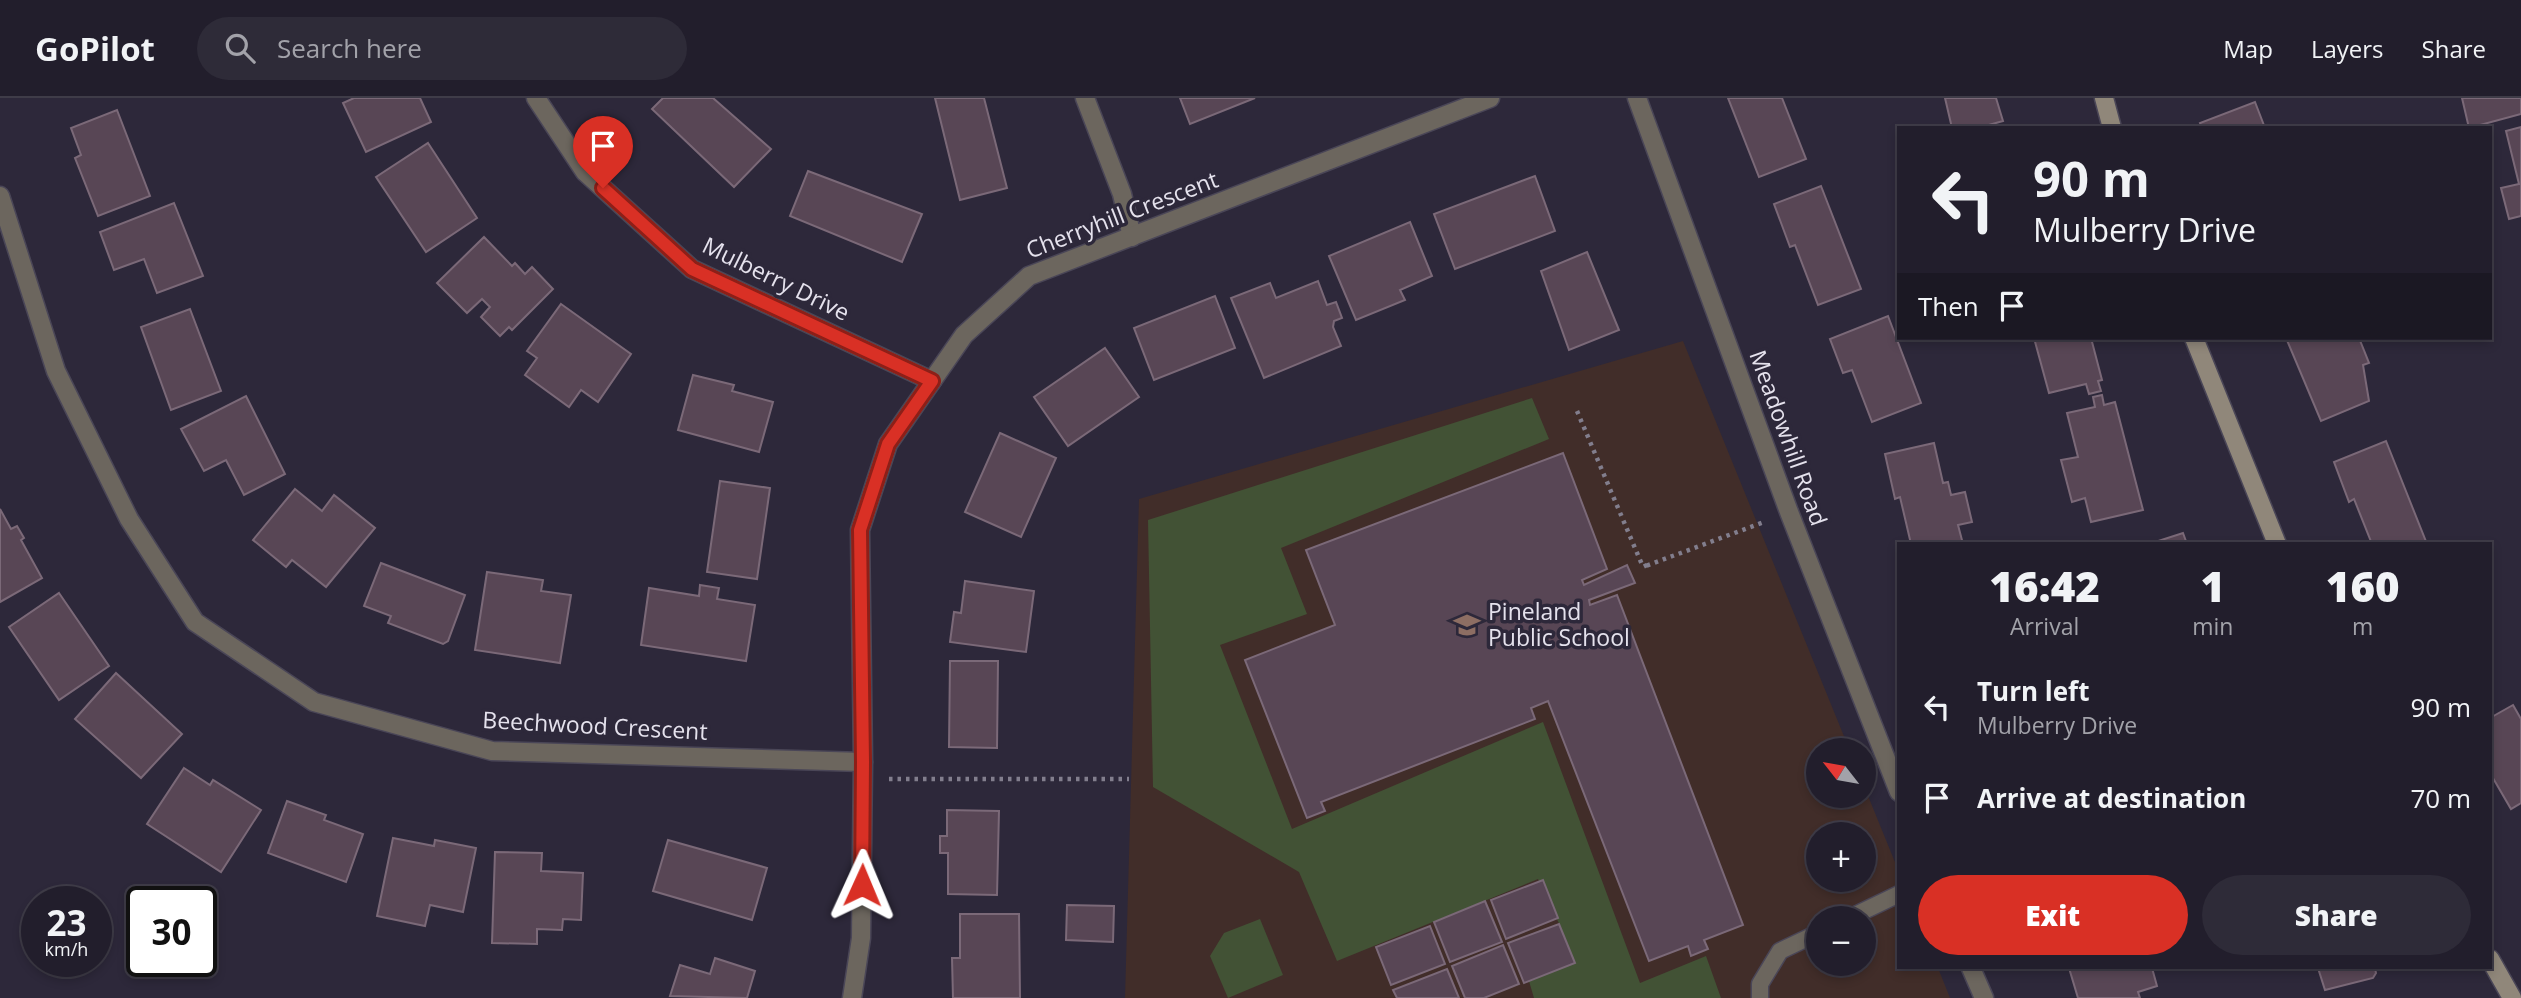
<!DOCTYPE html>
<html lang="en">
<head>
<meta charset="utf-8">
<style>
	:root { --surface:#221e2c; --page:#2e2b38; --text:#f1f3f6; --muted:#a2a2a9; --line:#3f3c48; --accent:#d93025 }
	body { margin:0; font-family:"Open Sans",sans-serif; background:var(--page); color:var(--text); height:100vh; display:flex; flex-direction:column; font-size:26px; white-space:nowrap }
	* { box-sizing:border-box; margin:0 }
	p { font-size:23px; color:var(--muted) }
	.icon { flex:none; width:38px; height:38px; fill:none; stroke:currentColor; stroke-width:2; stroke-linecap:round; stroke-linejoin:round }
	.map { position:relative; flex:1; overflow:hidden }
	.details { position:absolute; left:1897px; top:444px; width:595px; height:427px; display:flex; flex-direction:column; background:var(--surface); border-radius:0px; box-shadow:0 4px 10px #0003,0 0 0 2px var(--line) }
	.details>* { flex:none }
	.guide { position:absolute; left:1897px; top:28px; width:595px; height:214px; border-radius:0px; box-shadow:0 4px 10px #0003,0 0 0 2px var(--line); background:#221e2c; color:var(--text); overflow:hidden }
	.needle { width:46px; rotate:301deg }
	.controls { position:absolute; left:1806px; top:640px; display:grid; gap:14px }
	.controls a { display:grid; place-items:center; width:70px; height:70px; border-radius:50%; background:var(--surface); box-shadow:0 4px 10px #0003,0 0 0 2px var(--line); font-size:35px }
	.speed { position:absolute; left:21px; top:788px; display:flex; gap:14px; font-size:35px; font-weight:700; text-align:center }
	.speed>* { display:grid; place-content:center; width:91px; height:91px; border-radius:50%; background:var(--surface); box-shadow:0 4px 10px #0003,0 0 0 2px var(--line); line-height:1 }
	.speed small { font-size:18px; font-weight:400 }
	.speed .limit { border:4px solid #111; border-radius:10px; background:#fff; color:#111 }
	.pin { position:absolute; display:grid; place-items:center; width:60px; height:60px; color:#fff; margin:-72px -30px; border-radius:50% 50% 50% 0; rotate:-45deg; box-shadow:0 0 7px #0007 }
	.pin .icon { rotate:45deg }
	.me { position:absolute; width:77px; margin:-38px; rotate:1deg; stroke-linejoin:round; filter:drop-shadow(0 0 5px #0008) }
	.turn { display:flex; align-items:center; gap:24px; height:147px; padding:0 21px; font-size:32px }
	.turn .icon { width:91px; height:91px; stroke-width:2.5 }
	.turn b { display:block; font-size:49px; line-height:60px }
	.then { display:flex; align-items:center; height:66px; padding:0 21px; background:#0003; gap:14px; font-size:26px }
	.eta { display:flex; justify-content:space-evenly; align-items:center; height:119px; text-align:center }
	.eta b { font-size:42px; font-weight:800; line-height:49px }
	.action { display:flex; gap:14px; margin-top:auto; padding:14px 21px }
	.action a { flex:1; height:80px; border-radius:42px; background:var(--accent); color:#fff; font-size:28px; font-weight:800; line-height:80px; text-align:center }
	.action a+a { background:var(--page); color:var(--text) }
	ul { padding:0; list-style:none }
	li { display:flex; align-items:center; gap:21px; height:91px; padding:0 21px }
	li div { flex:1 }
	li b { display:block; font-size:26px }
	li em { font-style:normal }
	header { display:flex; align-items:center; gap:42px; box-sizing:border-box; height:98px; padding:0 35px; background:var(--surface); border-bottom:2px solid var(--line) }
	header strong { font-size:33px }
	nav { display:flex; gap:38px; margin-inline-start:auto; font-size:24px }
	.search { width:490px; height:63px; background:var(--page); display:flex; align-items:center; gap:18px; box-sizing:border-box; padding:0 24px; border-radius:38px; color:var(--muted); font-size:26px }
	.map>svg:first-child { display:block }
</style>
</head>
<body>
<header>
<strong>GoPilot</strong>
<div class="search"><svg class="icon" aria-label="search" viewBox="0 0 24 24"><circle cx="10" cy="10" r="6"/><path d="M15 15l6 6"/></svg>Search here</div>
<nav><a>Map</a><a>Layers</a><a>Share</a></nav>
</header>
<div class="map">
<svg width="2521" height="900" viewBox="0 0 2521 900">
	<rect width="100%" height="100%" fill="#2d283a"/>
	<path fill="#412d29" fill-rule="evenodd" d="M1683,243l167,410h-32v45h46v-10l35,86v96h39l12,30h-825l14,-499zM1818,737h46v45h-46zM1818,821h46v45h-46z"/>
	<g fill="#425235">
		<path d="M1532,300l17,41 -268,109 26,66 -87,31 72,184 251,-107 97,261 66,-27 15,42h-187l-13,-44 42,-22 -25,-53 -201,82 -38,-89 -146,-85 -5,-267z"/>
		<path d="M1260,821l23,56 -55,23 -18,-42 14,-23z"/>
	</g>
	<g fill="#584655" stroke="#7b6978" stroke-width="2">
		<path d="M354,0h66l11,24 -65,30 -23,-49z"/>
		<path d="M663,0h50l58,51 -37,38 -82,-78z"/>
		<path d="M935,0h49l23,90 -47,12z"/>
		<path d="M1180,0h75l-65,26z"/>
		<path d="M1728,0h54l24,61 -47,18z"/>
		<path d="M1945,0h51l7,23 -25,7h-26z"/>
		<path d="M2462,0h59v16l-52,14z"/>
		<path d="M2255,4l10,26h-63l-2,-5z"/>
		<path d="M117,12l33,86 -52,20 -23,-58 6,-3 -10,-27z"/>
		<path d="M2521,29v89l-12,3 -8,-31 18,-4 -13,-53z"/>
		<path d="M428,45l49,75 -51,34 -50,-75z"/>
		<path d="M808,73l114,43 -20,48 -112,-46z"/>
		<path d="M1535,78l20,55 -100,38 -21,-55z"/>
		<path d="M1821,88l40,103 -43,16 -23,-60 -5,2 -16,-43z"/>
		<path d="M174,105l29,73 -46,17 -13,-34 -30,11 -14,-38z"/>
		<path d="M1410,124l22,54 -32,14 5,10 -49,20 -27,-64z"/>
		<path d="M484,139l28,29 3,-3 10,11 7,-7 21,22 -41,41 -3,-3 -9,9 -19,-19 9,-10 -8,-8 -15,14 -30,-30z"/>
		<path d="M1587,154l32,78 -50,20 -28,-79z"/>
		<path d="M1318,183l9,24 9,-3 6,16 -8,3 -1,6 8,19 -77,32 -33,-80 39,-15 6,15z"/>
		<path d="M1215,198l20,52 -81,32 -20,-52z"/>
		<path d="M561,206l70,50 -33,48 -17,-12 -12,17 -44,-32 12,-17 -10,-7z"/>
		<path d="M190,211l31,82 -50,19 -30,-83z"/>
		<path d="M1888,218l33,87 -49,19 -20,-52 -9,3 -13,-34z"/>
		<path d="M2034,240h57l11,42 -4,1 3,10 -12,3 -3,-10 -37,9z"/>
		<path d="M2286,240h73l10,25 -6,2 6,36 -48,20z"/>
		<path d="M1105,250l34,49 -71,49 -34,-49z"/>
		<path d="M693,277l41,10 -2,6 41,11 -14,50 -81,-22z"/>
		<path d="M2102,297l2,10 11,-3 28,108 -52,12 -6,-24 -13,4 -11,-42 17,-3 -11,-44 28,-6 -2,-10z"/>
		<path d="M246,298l39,78 -41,21 -18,-35 -22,11 -23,-42z"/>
		<path d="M1000,335l56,25 -35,79 -56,-25z"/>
		<path d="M2386,343l41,103h-55l-18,-45 -5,3 -15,-40z"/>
		<path d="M1934,345l9,40 5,-1 3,13 14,-3 7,30 -14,3 5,19h-52l-11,-47 -5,2 -10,-45z"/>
		<path d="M1563,355l44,116 -25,11 2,5 43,-20 8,18 -46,17 1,5 27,-10 126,330 -39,15 4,9 -17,7 -3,-10 -39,15 -101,-260 -17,7 4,11 -214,83 4,9 -18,7 -62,-158 90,-35 -29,-75z"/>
		<path d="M720,383l50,7 -13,91 -50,-7z"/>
		<path d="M295,391l27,22 12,-16 41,33 -49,59 -34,-27 -6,7 -33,-27z"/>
		<path d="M0,411l11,20 6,-3 7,12 -3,2 21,38 -42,24z"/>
		<path d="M2183,435l4,11h-38z"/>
		<path d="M381,465l84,32 -17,46 -5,3 -55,-21 3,-7 -27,-10z"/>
		<path d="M487,474l56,8 -2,11 30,4 -11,68 -85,-13z"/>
		<path d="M965,483l69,10 -8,61 -76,-10 4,-30 7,1z"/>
		<path d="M700,487l19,3 -2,11 38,6 -9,56 -105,-16 8,-57 50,8z"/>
		<path d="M59,495l50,73 -50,34 -50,-73z"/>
		<path d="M950,563h48l-1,87 -48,-1z"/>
		<path d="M116,575l66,61 -41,44 -66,-59z"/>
		<path d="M2513,607l8,14v84l-10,6 -21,-36v-55z"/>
		<path d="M184,670l26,17 3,-5 48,30 -40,62 -74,-48z"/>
		<path d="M287,703l39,14 -2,5 39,14 -17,48 -78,-29z"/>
		<path d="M947,712l52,1 -2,84 -49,-1v-41h-8v-17h7z"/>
		<path d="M393,740l41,8 1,-6 41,8 -13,64 -33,-7 -5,21 -48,-10z"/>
		<path d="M668,742l99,28 -15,52 -99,-29z"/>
		<path d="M495,754l47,1 -1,18 42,2 -2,47 -18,-1 -1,11 -25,-1v15l-45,-1z"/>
		<path d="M1543,782l15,38 -52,21 -15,-39z"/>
		<path d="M1485,803l17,41 -52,20 -16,-40z"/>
		<path d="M1067,807l47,1 -1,36 -47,-2z"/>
		<path d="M960,816h59l1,84h-67l-1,-40h8z"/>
		<path d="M1559,826l16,39 -51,20 -16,-40z"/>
		<path d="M1430,828l15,38 -54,21 -15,-38z"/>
		<path d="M1503,847l16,39 -35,14h-19l-13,-32z"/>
		<path d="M715,860l40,13 -8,27 -77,-2 10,-31 30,9z"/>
		<path d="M2069,870h83l5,18 -19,6 2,6h-62z"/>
		<path d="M2318,870h57l1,5 -3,5 -48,12z"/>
		<path d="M1447,871l12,29h-62l-4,-8z"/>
	</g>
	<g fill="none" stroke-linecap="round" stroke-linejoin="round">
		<g stroke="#4a4657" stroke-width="19">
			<g id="lane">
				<path d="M1847,821l52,-25"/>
				<path d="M1760,900v-14l20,-33 38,-18"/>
			</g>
		</g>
		<g stroke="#4a4657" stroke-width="21">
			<g id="street">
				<path d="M536,0l49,74 107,97 240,112"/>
				<path d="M1085,0l37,96 10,43"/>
				<path d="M1637,0l152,414 110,280"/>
				<path d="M0,98l56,175 73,148 66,103 119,80 178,49 371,11"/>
				<path d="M1971,870l13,30"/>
				<path d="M852,900l9,-60 2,-176 -3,-232 28,-86 76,-109 65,-59 461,-178"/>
			</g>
		</g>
		<g stroke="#4a4657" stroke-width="21">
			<g id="secondary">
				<path d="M2104,0l8,30"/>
				<path d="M2194,240l83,206"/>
				<path d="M2490,861l22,39"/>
			</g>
		</g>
		<g stroke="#827e8d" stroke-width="4.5" stroke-dasharray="3.5 5" stroke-linecap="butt">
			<path d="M1577,313l66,156"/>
			<path d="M1647,467l-4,2 121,-45"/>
			<path d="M889,681h240"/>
		</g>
		<use href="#lane" stroke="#6c665e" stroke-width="16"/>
		<use href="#street" stroke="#6c665e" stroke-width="18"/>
		<use href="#secondary" stroke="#90877a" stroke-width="18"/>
	</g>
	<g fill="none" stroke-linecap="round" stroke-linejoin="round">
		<g stroke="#8d1f18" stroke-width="18">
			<path id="route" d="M603,90l89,81 240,112 -44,63 -28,86 3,232 -1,123"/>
		</g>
		<use href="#route" stroke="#d93025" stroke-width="12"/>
	</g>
	<defs>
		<g id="school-bare" transform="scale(2.1)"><path d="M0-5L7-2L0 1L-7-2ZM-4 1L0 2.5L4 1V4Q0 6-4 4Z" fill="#8d6e63" stroke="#2d283a" stroke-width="2.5" paint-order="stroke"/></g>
	</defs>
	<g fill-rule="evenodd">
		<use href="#school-bare" x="1467" y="527"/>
	</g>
	<g text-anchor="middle" stroke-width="7" stroke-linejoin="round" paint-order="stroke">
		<g font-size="23" fill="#e5e2ed" stroke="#2d283a">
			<text transform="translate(1122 117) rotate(-21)" y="8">Cherryhill Crescent</text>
			<text transform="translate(776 181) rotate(26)" y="8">Mulberry Drive</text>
			<text transform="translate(1788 340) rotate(70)" y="8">Meadowhill Road</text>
			<text transform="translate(595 628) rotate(3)" y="8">Beechwood Crescent</text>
		</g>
		<g font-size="23" fill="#e5e2ed" stroke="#2d283a" text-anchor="start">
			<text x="1488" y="522">Pineland<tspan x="1488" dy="26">Public School</tspan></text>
		</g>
	</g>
</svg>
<div class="controls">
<a><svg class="needle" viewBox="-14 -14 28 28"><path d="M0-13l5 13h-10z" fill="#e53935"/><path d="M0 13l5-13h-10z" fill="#a2a2a9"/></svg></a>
<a>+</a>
<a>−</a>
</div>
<div class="speed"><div>23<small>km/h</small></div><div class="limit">30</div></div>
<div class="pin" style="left:603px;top:90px;background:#d93025"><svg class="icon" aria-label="arrive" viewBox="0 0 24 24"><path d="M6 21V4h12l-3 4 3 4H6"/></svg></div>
<svg class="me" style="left:862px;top:787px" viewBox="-20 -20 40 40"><path d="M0-17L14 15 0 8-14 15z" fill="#d93025" stroke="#fff" stroke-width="4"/></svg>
<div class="guide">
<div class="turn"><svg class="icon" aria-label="left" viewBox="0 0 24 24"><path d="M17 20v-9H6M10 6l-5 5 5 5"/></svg><div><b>90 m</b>Mulberry Drive</div></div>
<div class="then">Then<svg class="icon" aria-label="arrive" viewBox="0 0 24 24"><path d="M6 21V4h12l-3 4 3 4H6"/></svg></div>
</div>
<section class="details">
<div class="eta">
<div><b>16:42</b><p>Arrival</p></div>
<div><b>1</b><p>min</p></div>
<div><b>160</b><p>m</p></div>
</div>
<ul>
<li><svg class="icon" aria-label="left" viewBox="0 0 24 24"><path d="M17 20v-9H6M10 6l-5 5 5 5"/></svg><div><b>Turn left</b><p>Mulberry Drive</p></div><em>90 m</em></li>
<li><svg class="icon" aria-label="arrive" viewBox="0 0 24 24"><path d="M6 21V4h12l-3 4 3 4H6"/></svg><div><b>Arrive at destination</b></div><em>70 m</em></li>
</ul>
<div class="action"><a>Exit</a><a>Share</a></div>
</section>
</div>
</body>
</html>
